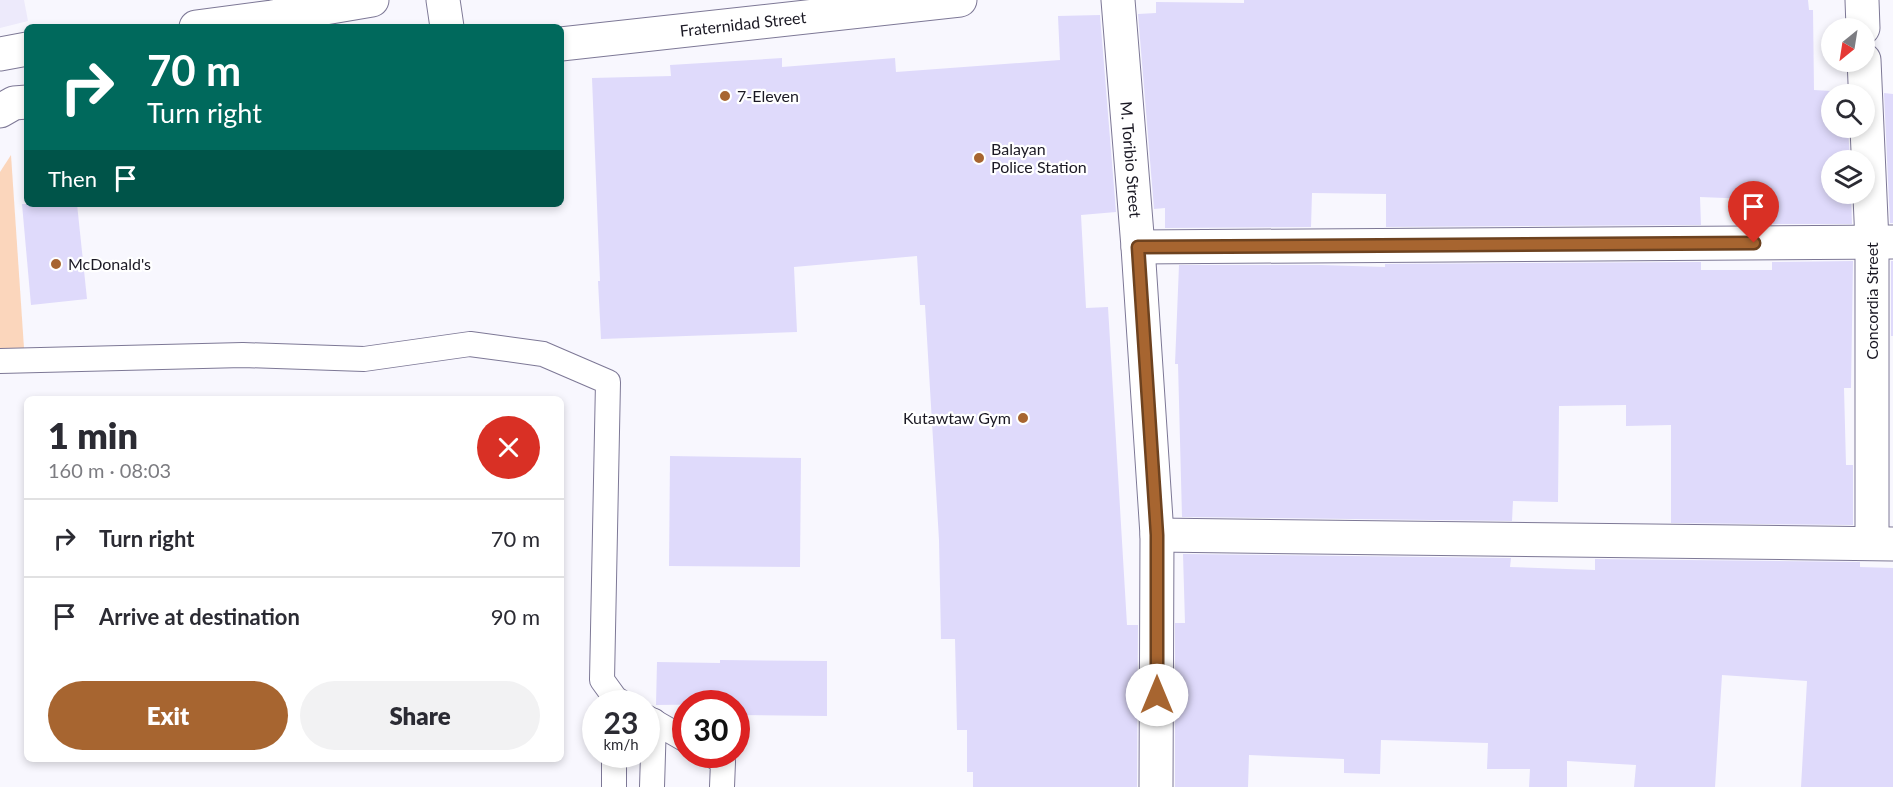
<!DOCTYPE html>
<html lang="en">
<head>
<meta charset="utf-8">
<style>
	:root { --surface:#fff; --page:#f2f2f3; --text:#2b2b33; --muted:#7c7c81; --line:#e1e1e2; --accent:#a76530 }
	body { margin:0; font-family:Lato,sans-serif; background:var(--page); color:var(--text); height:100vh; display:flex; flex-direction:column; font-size:22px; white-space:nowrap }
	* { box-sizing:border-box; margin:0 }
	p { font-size:20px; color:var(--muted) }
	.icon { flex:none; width:33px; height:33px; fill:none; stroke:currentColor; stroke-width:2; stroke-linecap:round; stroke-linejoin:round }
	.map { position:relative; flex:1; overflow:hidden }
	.sheet { position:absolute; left:24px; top:396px; width:540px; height:366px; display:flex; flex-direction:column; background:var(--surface); border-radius:9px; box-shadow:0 3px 9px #0003 }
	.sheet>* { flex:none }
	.top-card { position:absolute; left:24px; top:24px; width:540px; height:183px; border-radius:9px; box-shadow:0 3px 9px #0003; background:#00695c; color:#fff; overflow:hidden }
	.needle { width:39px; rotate:210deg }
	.buttons { position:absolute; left:1821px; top:18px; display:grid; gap:12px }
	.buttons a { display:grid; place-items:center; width:54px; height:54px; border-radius:50%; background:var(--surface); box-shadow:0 3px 9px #0003; font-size:30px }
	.speed { position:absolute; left:582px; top:690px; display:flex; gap:12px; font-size:30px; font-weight:700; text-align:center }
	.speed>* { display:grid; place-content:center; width:78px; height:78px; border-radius:50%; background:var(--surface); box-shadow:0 3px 9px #0003; line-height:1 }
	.speed small { font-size:15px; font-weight:400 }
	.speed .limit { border:9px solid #d22; background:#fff; color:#111 }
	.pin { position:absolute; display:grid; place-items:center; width:51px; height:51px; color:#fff; margin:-62px -26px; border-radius:50% 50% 50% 0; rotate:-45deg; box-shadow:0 0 6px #0007 }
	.pin .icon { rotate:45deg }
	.me { position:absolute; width:66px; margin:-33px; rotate:0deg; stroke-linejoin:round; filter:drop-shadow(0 0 4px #0008) }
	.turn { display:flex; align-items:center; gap:21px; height:126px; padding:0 24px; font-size:27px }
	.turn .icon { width:78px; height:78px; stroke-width:2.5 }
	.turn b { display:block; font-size:42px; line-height:51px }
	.then { display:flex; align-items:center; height:57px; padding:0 24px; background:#0003; gap:12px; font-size:22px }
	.round { display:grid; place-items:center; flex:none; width:63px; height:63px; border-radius:32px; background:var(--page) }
	.headline { display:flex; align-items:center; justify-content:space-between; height:102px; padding:0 24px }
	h1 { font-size:36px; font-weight:800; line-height:45px }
	.action { display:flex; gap:12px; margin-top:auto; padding:12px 24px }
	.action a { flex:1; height:69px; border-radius:36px; background:var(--accent); color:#fff; font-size:24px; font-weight:800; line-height:69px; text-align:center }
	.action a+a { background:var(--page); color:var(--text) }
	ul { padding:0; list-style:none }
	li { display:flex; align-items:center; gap:18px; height:78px; padding:0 24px; border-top:2px solid var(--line) }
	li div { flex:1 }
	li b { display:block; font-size:22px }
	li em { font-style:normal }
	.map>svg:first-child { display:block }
</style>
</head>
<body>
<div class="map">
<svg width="1893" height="787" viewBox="0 0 1893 787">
	<rect width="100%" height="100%" fill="#f8f7fe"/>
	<path fill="#edeafb" d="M0,0h24l4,21 -28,7z"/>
	<path fill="#fbd6bc" d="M11,155l13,193h-24v-176z"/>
	<g fill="#dfdafb">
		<path d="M1244,0h564l1,10h4l1,80 33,2v2h-15v34h16l2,32h-18v34h19l1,30h-79l1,-24 -74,-3 1,28 -315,2v-33l-74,-1 -1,34 -146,1v-20l-11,1 -16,-195 18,-1v-11l88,1z"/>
		<path d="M1100,15l16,197 -35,3 5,93 22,-1 19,318h11l-1,162h-164v-15h-6v-42h-10l-2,-91h-14l-2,-99 -14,-235h-5l-3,-49 -123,11 3,65 -196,7 -3,-58h2l-8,-203 79,-2 -1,-11 112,-7v9l113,-9 1,14 164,-12 -2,-44z"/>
		<path d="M1884,93l9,1v129h-3z"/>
		<path d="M22,204h55l10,95 -56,6z"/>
		<path d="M1853,261l-2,127h-7l2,77h7v60l-182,-2v-98l-45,1v-21l-67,1 -1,96 -45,-1 -1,20 -330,-4 -4,-153h-3l4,-99h142l64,2v-3l316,-2v8h71v-8z"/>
		<rect x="1891" y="261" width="2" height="75"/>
		<path d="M670,456l131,2 -1,109 -131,-1z"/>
		<path d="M1183,554l328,4 -1,9 85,3v-11l265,3v5l33,1v219h-92l6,-106 -85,-6 -7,112h-81l2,-22 -69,-4v26h-38l1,-18h-43l1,-26 -107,-3 -1,34 -36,-1v-14l-95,-4 -1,32h-73v-164h10z"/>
		<path d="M720,660l107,1v55l-91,-1v-11l-80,1 1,-43 63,1z"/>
	</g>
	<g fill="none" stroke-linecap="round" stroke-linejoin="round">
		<g stroke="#7d7896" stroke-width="26">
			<g id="service">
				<path d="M0,361l243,-6 121,4 106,-15 73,10 65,28 -6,298 13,18 9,6"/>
				<path d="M646,717l40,23"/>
				<path d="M710,754l13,8 -1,25"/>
				<path d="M614,787v-33"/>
				<path d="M652,787l2,-66"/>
			</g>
		</g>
		<g stroke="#7d7896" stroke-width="35">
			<g id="minor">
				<path d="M1862,0l1,28"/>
				<path d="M1864,60l8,182v301"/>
				<path d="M1138,247l19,288 -1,252"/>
				<path d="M1157,535l736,9"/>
			</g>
		</g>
		<g stroke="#7d7896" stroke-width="35">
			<g id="tertiary">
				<path d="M443,0l4,27"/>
				<path id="s1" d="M1118,0l20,247 755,-5"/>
				<path d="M196,27l76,-10 100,-17"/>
				<path id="s2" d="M561,44l399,-44"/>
				<path d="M0,54l27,-5"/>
				<path d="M0,111l14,-8 13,-1"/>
			</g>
		</g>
		<use href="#service" stroke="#fff" stroke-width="24"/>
		<use href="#minor" stroke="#fff" stroke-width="33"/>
		<use href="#tertiary" stroke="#fff" stroke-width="33"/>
	</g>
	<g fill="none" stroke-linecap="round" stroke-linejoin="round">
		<g stroke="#6d421f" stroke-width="15">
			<path id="route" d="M1157,695v-160l-19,-288 616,-4"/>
		</g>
		<use href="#route" stroke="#a76530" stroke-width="10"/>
	</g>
	<g fill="#a76530" stroke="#fff" stroke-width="2">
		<circle cx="725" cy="96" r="6"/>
		<circle cx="979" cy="158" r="6"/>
		<circle cx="56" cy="264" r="6"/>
		<circle cx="1023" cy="418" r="6"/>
	</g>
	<g text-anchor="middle" stroke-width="4.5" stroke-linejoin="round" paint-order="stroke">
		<g font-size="16" fill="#1b1924" stroke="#fff">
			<text dy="6" stroke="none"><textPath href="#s2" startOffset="183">Fraternidad Street</textPath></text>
			<text dy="6" stroke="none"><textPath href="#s1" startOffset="160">M. Toribio Street</textPath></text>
			<text transform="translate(1872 301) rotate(-90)" y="6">Concordia Street</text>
		</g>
		<g font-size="16" fill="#1b1924" stroke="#fff" text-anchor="start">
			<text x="737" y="102">7-Eleven</text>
			<text x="991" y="155">Balayan<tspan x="991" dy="18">Police Station</tspan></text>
			<text x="68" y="270">McDonald's</text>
			<text x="1011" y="424" text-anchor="end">Kutawtaw Gym</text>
		</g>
	</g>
</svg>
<div class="buttons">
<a><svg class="needle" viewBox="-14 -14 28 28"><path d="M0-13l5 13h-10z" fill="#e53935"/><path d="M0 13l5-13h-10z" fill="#7c7c81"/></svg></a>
<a><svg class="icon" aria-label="search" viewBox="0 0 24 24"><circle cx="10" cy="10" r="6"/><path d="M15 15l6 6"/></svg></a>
<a><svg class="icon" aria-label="layers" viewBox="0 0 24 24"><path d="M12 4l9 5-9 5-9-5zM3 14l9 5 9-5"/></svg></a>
</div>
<div class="speed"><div>23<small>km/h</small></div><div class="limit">30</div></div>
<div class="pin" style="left:1754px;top:243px;background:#d93025"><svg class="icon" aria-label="arrive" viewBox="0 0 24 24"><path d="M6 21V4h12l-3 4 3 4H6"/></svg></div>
<svg class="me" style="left:1157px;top:695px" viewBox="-20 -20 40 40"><circle r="19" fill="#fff"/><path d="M0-13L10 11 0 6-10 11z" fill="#a76530"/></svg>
<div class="top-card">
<div class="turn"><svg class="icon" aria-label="right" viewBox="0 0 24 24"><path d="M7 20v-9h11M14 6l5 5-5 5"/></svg><div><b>70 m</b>Turn right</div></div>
<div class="then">Then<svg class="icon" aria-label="arrive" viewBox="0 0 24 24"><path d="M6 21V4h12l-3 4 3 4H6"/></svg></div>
</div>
<section class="sheet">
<div class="headline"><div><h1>1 min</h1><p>160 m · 08:03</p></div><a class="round" style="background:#d93025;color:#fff"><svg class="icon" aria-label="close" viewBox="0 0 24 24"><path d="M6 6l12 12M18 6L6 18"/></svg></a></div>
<ul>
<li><svg class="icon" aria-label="right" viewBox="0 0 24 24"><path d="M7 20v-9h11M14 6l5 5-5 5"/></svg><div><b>Turn right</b></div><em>70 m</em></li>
<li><svg class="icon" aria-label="arrive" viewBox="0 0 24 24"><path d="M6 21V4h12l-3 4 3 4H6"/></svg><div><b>Arrive at destination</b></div><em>90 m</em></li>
</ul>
<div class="action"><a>Exit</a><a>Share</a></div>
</section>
</div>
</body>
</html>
